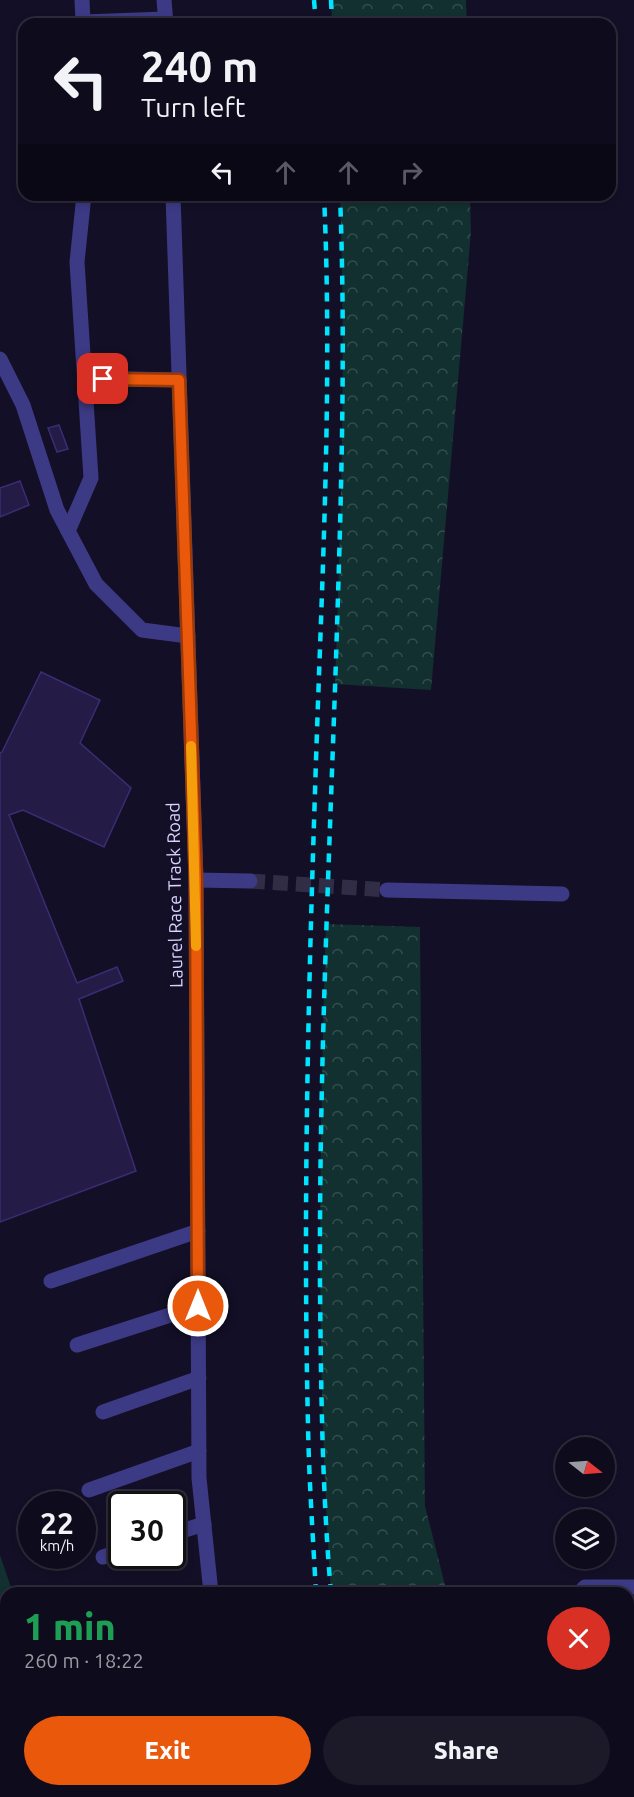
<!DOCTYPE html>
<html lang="en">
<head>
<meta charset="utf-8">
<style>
	:root { --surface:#0e0b1c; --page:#1c1929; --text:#f1f3f6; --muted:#9b9ba3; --line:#2e2b3b; --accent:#ea580c }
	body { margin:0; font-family:Ubuntu,sans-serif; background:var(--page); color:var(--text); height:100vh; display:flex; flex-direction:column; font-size:22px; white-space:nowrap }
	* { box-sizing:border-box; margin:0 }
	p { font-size:20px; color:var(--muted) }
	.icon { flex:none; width:33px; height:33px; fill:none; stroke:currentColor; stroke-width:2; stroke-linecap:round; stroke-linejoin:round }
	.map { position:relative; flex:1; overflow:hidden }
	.side { position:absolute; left:0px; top:1587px; width:634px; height:210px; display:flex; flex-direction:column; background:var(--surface); border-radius:18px 18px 0 0; box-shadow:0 3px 9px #0003,0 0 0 2px var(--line) }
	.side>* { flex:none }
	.guide { position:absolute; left:18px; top:18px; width:598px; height:183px; border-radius:18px; box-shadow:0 3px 9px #0003,0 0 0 2px var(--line); background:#0e0b1c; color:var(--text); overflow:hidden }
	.needle { width:39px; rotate:107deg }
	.tools { position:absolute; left:555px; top:1437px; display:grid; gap:12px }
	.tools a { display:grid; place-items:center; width:60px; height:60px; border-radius:50%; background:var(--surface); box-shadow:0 3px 9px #0003,0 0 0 2px var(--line); font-size:30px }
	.speed { position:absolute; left:18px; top:1491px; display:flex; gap:12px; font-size:30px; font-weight:700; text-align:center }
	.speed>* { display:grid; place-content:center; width:78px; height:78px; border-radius:50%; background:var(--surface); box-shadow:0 3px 9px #0003,0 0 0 2px var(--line); line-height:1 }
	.speed small { font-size:15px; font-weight:400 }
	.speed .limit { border:3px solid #111; border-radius:9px; background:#fff; color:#111 }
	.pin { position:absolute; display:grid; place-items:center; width:51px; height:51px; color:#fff; margin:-26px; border-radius:12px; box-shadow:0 3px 9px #0006 }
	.me { position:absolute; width:66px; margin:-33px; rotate:0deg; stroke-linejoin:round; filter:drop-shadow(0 0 4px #0008) }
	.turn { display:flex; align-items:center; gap:21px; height:126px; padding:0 24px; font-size:27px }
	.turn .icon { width:78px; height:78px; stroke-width:2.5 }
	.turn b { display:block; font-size:42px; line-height:51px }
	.lanes { display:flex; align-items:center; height:57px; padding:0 24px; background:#0003; justify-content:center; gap:30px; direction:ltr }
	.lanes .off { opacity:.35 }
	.round { display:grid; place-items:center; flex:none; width:63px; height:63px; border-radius:32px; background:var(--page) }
	.overview { display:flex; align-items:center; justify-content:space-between; height:102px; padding:0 24px }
	h1 { font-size:36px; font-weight:800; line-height:45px; color:#1e9e55 }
	.button { display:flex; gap:12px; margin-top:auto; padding:12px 24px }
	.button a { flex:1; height:69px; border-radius:36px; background:var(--accent); color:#fff; font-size:24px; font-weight:800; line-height:69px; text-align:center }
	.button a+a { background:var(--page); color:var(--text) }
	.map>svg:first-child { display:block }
</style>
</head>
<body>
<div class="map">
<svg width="634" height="1797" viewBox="0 0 634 1797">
	<defs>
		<pattern id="forest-crowns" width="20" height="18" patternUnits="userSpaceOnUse" patternTransform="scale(1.5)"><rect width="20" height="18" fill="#12302f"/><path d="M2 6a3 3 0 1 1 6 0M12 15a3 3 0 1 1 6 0" fill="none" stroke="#344d4e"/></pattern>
	</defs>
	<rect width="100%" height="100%" fill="#130f26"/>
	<path fill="#12302f" d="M0,1555l13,38h-7v198h72l2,6h-80z"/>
	<g fill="url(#forest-crowns)">
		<path d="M331,0h135l1,24h-135z"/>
		<path d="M340,195h130l1,37 -40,458 -96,-6c6,-163 11,-326 5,-489z"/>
		<path d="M326,924l94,3 5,579 22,87h-116c-15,-223 -12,-446 -5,-669z"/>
		<path d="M347,1791h151l1,6h-152z"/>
	</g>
	<g fill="#241b47" stroke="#3b2d73" stroke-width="1.5">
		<path d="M59,425l9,24 -11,3 -9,-24z"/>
		<path d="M20,481l9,24 -29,12v-29z"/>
		<path d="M41,672l59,28 -20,43 51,45 -27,59 -81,-37 -14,5 68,168 40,-16 6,14 -44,18 57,172 -136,51v-469l2,-1z"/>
	</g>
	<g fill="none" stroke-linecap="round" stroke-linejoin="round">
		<path stroke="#312d47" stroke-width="15" stroke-dasharray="15 8" stroke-linecap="butt" d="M250,881l137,9"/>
		<g stroke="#3d3a85" stroke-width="15">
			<path d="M82,0l1,22"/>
			<path d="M164,0l2,24"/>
			<path d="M81,24l2,-2 82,-3"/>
			<path d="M173,195l23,685 3,598 12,115"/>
			<path d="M0,359l23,46 34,105 39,74 46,46 46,6"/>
			<path d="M85,378l94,2"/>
			<path d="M68,531l23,-53 -14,-216 7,-67"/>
			<path d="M196,880l54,1"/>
			<path d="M387,890l175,4"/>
			<path d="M51,1281l147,-50"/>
			<path d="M77,1345l121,-39"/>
			<path d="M103,1412l96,-34"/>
			<path d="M89,1490l110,-39"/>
			<path d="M172,1534l32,-10"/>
			<path d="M103,1557l19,-6"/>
			<path d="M579,1593l6,-6h49"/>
			<path d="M237,1791l1,6"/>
			<path d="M562,1797v-6"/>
		</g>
		<g stroke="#00e5ff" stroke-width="4.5" stroke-dasharray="9 8" stroke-linecap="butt">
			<path d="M314,0l2,24"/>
			<path d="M331,0l1,24"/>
			<path d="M316,1593c-3,-56 -7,-112 -8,-168 -5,-211 0,-422 7,-633 6,-199 18,-398 9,-597"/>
			<path d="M331,1593c-9,-103 -10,-206 -11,-309 -1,-209 9,-417 16,-625 5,-155 10,-309 4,-464"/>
			<path d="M331,1791v6"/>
			<path d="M346,1791l1,6"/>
		</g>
	</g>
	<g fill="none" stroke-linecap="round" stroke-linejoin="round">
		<g stroke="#983908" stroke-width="15">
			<path id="route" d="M103,379l76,1 17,500 2,426"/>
		</g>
		<use href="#route" stroke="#ea580c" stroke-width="10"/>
		<path stroke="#f59e0b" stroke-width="10" d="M191,746l5,200"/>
	</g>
	<g text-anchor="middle" stroke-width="5" stroke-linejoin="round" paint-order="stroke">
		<g font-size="18" fill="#d9d4ff" stroke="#130f26">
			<text transform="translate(175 895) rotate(-91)" y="6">Laurel Race Track Road</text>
		</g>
	</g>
</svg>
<div class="tools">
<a><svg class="needle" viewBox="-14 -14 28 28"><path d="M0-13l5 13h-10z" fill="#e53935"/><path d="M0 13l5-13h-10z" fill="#9b9ba3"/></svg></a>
<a><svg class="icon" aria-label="layers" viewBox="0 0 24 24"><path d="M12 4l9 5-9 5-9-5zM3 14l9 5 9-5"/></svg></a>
</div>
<div class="speed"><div>22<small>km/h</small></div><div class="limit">30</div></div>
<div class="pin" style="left:103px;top:379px;background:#d93025"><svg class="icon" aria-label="arrive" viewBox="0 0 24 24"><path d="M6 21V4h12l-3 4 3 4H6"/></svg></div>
<svg class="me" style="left:198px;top:1306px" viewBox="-20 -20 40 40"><circle r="17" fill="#ea580c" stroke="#fff" stroke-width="3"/><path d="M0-11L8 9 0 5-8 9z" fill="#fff"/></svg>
<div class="guide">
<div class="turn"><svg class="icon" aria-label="left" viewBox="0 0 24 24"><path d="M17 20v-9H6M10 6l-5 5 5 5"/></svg><div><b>240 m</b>Turn left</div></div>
<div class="lanes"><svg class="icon" aria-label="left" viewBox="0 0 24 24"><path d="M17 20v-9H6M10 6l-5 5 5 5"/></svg><svg class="icon off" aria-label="ahead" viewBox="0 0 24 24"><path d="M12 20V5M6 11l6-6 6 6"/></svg><svg class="icon off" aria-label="ahead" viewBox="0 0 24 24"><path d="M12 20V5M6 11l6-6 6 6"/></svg><svg class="icon off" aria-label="right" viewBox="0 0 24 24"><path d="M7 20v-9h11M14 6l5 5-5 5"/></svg></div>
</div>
<section class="side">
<div class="overview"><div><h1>1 min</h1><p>260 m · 18:22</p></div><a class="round" style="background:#d93025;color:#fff"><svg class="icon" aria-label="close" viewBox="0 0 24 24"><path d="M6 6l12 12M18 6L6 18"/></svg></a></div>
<div class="button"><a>Exit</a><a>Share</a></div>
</section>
</div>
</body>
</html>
